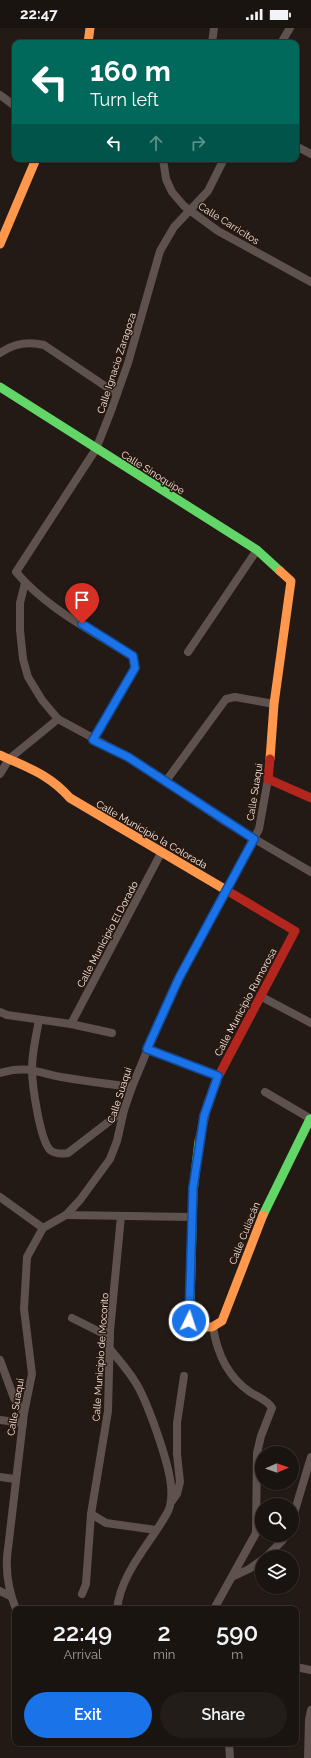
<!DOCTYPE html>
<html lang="en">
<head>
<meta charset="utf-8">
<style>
	:root { --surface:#1a1410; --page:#231d19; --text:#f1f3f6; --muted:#9f9e9f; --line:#383330; --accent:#1a73e8 }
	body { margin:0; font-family:Raleway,sans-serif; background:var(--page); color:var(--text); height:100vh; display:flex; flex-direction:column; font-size:15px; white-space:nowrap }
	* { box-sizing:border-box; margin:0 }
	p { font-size:13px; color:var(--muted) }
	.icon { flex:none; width:22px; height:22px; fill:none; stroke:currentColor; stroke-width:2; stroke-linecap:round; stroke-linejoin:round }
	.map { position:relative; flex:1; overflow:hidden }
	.side { position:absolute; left:12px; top:1578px; width:287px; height:140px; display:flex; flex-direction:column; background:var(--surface); border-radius:8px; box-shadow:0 1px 3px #0004,0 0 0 1px var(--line) }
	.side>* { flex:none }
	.top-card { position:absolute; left:12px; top:12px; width:287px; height:122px; border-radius:8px; box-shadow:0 1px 3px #0004,0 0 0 1px var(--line); background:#00695c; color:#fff; overflow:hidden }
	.needle { width:26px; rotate:88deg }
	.fabs { position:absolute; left:255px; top:1418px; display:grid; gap:8px }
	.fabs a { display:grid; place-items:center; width:44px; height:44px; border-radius:50%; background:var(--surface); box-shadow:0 1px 3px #0004,0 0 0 1px var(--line); font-size:20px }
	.pin { position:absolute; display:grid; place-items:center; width:34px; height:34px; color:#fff; margin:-41px -17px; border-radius:50% 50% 50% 0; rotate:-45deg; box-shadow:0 0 4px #0007 }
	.pin .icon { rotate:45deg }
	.me { position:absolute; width:44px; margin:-22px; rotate:4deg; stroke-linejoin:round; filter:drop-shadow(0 0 3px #0008) }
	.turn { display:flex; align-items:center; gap:14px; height:84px; padding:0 12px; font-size:18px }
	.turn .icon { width:52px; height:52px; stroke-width:2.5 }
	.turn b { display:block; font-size:28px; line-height:34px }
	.lanes { display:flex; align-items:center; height:38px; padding:0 12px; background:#0003; justify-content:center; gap:20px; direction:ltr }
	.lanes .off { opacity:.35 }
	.eta { display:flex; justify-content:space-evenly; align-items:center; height:68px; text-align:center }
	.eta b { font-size:24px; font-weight:600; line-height:28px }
	.cta { display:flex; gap:8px; margin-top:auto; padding:8px 12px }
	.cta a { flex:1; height:46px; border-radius:24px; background:var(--accent); color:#fff; font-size:16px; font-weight:600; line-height:46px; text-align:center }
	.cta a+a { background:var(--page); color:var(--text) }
	.status { display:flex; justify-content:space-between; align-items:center; height:28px; padding:0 20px; background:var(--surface); direction:ltr }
	.status svg { height:11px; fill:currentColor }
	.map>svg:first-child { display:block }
</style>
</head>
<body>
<div class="status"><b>22:47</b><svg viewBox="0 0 49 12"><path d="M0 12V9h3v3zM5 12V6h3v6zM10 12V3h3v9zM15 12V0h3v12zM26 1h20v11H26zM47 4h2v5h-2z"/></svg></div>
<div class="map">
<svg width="311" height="1730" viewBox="0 0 311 1730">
	<rect width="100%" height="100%" fill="#231a15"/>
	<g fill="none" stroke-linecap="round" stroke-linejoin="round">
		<g stroke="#5e514e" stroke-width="8">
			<path d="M212,15l2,-15"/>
			<path d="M281,15l9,-15"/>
			<path d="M0,67l15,11"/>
			<path d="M296,118l15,8"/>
			<path d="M163,131l3,20 6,13 12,14 34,25 93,51"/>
			<path d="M0,325c14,-10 28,-12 44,-8l73,49"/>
			<path d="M25,555l-5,20v27l3,29 5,18 14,23 16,19 70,38 96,64 87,51"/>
			<path d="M188,624l69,-102"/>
			<path d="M93,712l42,-72 -2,-11c-39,-25 -87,-49 -117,-85l80,-123 15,-38 17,-48 32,-112 14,-24 34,-36 16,-32"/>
			<path d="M0,746l9,-15 49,-40"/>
			<path d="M166,753l60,-82 9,-2 39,7"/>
			<path d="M260,968l51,27"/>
			<path d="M0,984l7,3 64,9 41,9"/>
			<path d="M39,992c-3,16 -7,33 -7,49 0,16 8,71 18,81 5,4 12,4 18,3l56,-43"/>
			<path d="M71,996l90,-171"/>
			<path d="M147,1021l71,27"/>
			<path d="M0,1045c27,-8 36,-1 61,4 23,4 47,7 71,10"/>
			<path d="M265,1064l46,27"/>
			<path d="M0,1169l43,31"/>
			<path d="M66,1187l125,2"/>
			<path d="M72,1290l38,19"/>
			<path d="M213,1299c4,26 15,50 37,65 6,4 19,9 22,16l-11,28 -4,17 -1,80 -42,76"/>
			<path d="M110,1321c8,10 17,20 24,31 13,19 35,83 37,106 1,10 1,20 -5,29 -17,30 -45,58 -49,94"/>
			<path d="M0,1332l14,38 10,15"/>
			<path d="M0,1392l23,3"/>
			<path d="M0,1449l15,2"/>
			<path d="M172,1473l5,-7 3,-12 -3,-28v-31l7,-47"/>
			<path d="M91,1486l15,9 50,7"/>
			<path d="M292,1492l19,-63"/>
			<path d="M266,1529l16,-16 4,-6"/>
			<path d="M232,1549l17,-8 13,-9"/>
			<path d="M0,1563l10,5"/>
			<path d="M82,1566l4,-10 5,-70 17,-103 2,-80 11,-115"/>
			<path d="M16,1581c-7,-17 -10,-34 -9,-52l17,-144 8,-39 -8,-65 3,-52 16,-29 23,-13 14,-15 30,-41 7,-18 7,-31 8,-23 29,-70 18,-39 80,-149 9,-50"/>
			<path d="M296,1639l15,3"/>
			<path d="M229,1715l1,15"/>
			<path d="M308,1730l1,-38 2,-10"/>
		</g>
		<g stroke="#63d668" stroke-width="9">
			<path d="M0,359l257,163 23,21"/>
			<path d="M263,1187l47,-96"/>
			<path d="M190,1276l3,-112 6,-51"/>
		</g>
		<g stroke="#ff974d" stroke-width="9">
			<path d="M88,15l2,-15"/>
			<path d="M0,216l36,-85"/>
			<path d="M0,727c28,13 49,19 70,43l156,92"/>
			<path d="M270,731l4,-55 17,-123 -11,-10"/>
			<path d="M190,1276l-1,17 2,6h21l10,-6 41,-106"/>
		</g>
		<g stroke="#b3261e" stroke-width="9">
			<path d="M270,731l-2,20 43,19"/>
			<path d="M199,1113l9,-38 9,-24 78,-148 -69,-41"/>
		</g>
	</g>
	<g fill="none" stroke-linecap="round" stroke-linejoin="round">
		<g stroke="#114b97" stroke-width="10">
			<path id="route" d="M82,596l51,32 2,12 -42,72 35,17 126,82 -75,139 -32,71 71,27 -14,40 -11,72 -4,133"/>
		</g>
		<use href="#route" stroke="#1a73e8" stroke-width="7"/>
	</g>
	<g text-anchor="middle" stroke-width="3" stroke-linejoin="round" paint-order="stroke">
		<g font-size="10" fill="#f8ece6" stroke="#29180f">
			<text transform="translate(229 195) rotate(32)" y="4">Calle Carricitos</text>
			<text transform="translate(116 335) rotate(-72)" y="4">Calle Ignacio Zaragoza</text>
			<text transform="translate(153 444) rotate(32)" y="4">Calle Sinoquipe</text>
			<text transform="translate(254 764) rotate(-81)" y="4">Calle Suaqui</text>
			<text transform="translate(152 806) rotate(30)" y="4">Calle Municipio la Colorada</text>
			<text transform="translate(107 906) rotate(-62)" y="4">Calle Municipio El Dorado</text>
			<text transform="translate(245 974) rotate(-62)" y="4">Calle Municipio Rumorosa</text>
			<text transform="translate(119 1067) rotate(-72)" y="4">Calle Suaqui</text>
			<text transform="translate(244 1205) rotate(-68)" y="4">Calle Culiacán</text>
			<text transform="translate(100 1329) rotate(-86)" y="4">Calle Municipio de Mocorito</text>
			<text transform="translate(15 1379) rotate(-80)" y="4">Calle Suaqui</text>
		</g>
	</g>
</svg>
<div class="fabs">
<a><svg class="needle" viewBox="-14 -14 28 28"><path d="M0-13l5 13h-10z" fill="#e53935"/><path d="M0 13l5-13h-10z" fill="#9f9e9f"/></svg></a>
<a><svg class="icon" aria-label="search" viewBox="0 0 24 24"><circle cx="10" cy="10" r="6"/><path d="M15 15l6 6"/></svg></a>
<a><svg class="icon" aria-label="layers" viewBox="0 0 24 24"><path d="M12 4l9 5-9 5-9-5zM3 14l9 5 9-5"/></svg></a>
</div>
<div class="pin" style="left:82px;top:596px;background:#d93025"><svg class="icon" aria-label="arrive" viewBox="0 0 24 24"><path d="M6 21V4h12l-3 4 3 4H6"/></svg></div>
<svg class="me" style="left:189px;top:1293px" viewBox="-20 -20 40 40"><circle r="17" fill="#1a73e8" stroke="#fff" stroke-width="3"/><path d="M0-11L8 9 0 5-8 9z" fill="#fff"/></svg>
<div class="top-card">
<div class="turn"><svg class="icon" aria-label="left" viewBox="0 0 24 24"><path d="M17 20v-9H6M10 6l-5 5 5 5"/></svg><div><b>160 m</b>Turn left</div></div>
<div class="lanes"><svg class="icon" aria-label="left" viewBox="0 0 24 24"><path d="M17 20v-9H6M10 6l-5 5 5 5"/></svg><svg class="icon off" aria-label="ahead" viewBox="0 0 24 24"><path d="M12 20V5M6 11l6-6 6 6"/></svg><svg class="icon off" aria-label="right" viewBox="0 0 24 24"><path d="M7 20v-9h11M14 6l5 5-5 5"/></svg></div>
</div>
<section class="side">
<div class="eta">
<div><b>22:49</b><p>Arrival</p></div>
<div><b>2</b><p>min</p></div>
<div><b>590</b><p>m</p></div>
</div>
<div class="cta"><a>Exit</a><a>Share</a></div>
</section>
</div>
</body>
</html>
